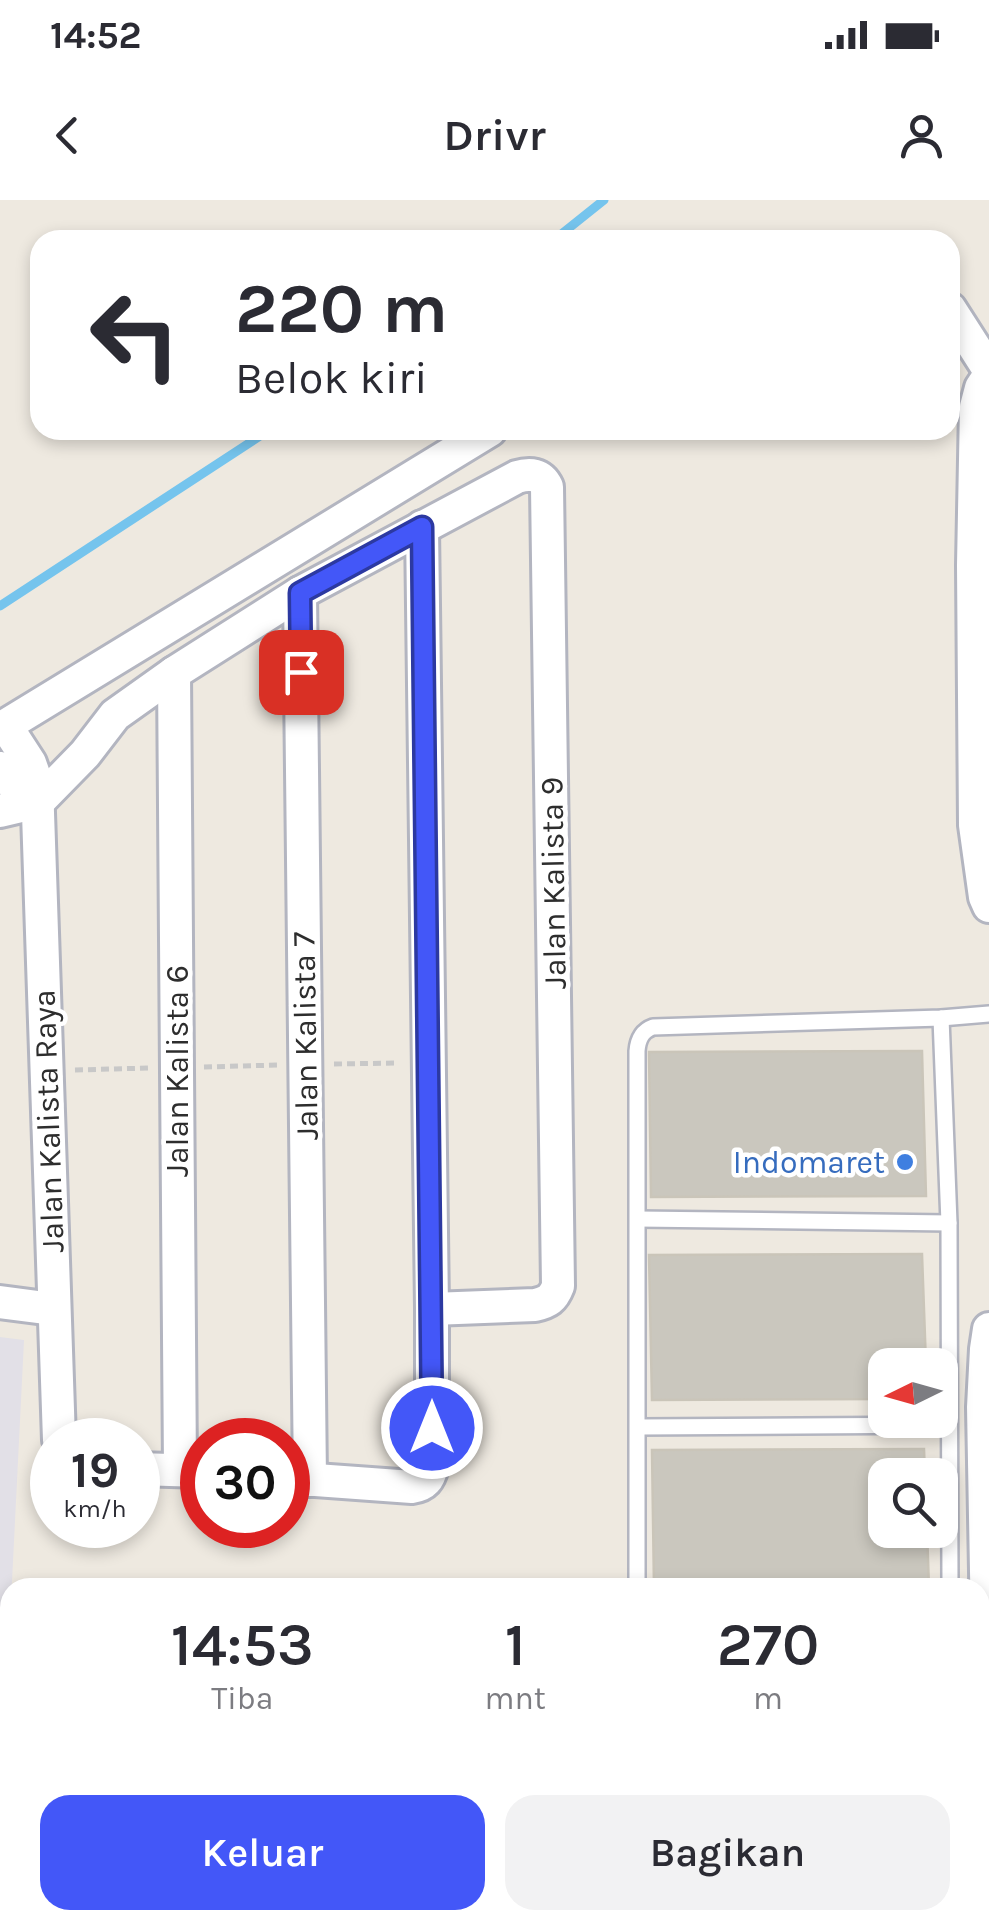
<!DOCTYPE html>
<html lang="id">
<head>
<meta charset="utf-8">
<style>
	:root { --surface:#fff; --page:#f2f2f3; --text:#2b2b33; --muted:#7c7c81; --accent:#4357f8 }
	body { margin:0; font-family:Karla,sans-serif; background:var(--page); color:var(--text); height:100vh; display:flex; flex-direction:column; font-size:38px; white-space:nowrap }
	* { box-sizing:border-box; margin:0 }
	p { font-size:32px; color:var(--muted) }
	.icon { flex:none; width:55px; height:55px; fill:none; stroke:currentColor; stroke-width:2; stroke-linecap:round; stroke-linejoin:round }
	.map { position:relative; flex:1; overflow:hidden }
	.details { position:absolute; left:0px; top:1378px; width:990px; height:352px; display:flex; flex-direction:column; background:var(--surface); border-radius:30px 30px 0 0; box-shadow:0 5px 15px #0003 }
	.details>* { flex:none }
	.hud { position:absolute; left:30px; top:30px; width:930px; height:210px; border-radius:30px; box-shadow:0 5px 15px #0003; background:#fff; color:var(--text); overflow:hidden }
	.needle { width:65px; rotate:265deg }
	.fabs { position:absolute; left:868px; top:1148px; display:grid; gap:20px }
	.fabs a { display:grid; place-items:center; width:90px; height:90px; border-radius:20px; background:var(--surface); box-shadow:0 5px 15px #0003; font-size:50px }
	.speed { position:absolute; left:30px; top:1218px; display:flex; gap:20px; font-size:50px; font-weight:700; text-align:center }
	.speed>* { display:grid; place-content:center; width:130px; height:130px; border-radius:50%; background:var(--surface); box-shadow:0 5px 15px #0003; line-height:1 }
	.speed small { font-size:25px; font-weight:400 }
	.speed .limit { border:15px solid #d22; background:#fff; color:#111 }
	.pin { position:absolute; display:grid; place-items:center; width:85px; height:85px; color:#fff; margin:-42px; border-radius:20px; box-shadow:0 5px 15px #0006 }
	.me { position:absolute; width:110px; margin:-55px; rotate:0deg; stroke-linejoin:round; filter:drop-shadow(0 0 8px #0008) }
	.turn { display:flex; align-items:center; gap:35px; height:210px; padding:0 40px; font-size:45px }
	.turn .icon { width:130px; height:130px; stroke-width:2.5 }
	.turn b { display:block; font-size:70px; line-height:85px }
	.eta { display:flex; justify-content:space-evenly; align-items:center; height:170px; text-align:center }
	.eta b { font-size:60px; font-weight:600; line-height:70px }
	.cta { display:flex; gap:20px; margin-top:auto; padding:20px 40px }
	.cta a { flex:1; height:115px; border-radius:30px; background:var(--accent); color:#fff; font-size:40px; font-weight:600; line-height:115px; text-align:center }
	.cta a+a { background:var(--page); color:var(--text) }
	.status { display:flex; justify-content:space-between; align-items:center; height:70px; padding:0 50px; background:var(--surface); direction:ltr }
	.status svg { height:28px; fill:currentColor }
	header { display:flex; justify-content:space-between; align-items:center; height:130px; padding:0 40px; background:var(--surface); font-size:45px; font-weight:600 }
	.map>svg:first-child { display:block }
</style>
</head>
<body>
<div class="status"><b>14:52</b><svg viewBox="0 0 49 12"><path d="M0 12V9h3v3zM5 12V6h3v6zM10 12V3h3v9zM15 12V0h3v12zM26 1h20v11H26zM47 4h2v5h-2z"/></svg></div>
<header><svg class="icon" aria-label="back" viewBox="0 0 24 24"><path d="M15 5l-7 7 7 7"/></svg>Drivr<svg class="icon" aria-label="person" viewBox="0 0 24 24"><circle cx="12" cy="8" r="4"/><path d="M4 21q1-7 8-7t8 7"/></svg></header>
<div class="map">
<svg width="989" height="1729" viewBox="0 0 989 1729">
	<rect width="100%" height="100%" fill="#eee9e0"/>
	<path fill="#e2e0e7" d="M0,1137l24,3 -14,281 -10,-1z"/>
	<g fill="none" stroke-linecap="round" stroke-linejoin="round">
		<g stroke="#75c4ed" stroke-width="9">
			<path d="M554,40l50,-40"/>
			<path d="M0,406l269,-176"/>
		</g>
	</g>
	<g fill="#cac7be" stroke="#cac5b9" stroke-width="2.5">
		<path d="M922,851l4,145 -275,1 -2,-145z"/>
		<path d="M922,1054l4,111h-41v34l-233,1 -3,-145z"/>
		<path d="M924,1249l1,26h-40v55h42l2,58h-275l-2,-138z"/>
		<rect x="843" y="1720" width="91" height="9"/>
	</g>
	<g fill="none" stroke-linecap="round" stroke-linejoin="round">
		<g stroke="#b3b5c0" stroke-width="20">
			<g id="service">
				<path d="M941,818l8,205 1,365"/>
				<path d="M638,1019l311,4"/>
				<path d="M639,1227l310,-2"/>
				<path d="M637,1388v-537c1,-12 5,-20 16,-24l288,-9 48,-4"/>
				<path d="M954,1720v9"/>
			</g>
		</g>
		<g stroke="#b3b5c0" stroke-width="38">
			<g id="minor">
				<path d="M950,109l39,61"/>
				<path d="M989,176l-8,12 -5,19 -3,158 2,260 10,72 4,9"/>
				<path d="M300,393l10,887"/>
				<path d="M174,473l6,796"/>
				<path d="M6,526l24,37 7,20 22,657"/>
				<path d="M0,529l490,-299"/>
				<path d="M0,568l20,25 18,9"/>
				<path d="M0,611l38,-9 47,-48 30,-39 59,-42 126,-80 217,-116c13,-4 24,-3 30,10l11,799c-5,13 -10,16 -23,19l-103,4"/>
				<path d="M0,1102l53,7"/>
				<path d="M989,1129l-3,20 -3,58 6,328"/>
				<path d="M138,1269l64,2"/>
				<path d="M288,1278l124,9c13,-2 17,-8 20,-20v-158l-10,-782"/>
			</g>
		</g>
		<g stroke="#c8c8c8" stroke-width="5" stroke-dasharray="8 5" stroke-linecap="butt">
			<path d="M334,864l64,-1"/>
			<path d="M204,867l74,-2"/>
			<path d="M75,870l74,-2"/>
		</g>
		<use href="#service" stroke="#fff" stroke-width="15"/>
		<use href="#minor" stroke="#fff" stroke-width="32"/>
	</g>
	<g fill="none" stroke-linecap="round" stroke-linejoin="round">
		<g stroke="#2c39a1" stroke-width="25">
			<path id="route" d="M301,472l-1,-79 122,-66 10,901"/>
		</g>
		<use href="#route" stroke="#4357f8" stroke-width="18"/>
	</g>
	<circle fill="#3f7fe0" stroke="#fff" stroke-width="4" cx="905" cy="962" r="10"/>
	<g text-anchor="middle" stroke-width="9" stroke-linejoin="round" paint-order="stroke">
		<g font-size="32" fill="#2d2d2d" stroke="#fff">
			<text transform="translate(553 683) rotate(-91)" y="11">Jalan Kalista 9</text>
			<text transform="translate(305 836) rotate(-91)" y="11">Jalan Kalista 7</text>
			<text transform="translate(177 871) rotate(-90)" y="11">Jalan Kalista 6</text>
			<text transform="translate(48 921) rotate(-92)" y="11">Jalan Kalista Raya</text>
		</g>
		<g font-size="32" fill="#366cbe" stroke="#fff" text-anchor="end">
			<text x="885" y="973">Indomaret</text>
		</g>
	</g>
</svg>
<div class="fabs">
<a><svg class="needle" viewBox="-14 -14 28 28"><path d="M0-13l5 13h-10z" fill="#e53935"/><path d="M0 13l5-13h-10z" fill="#7c7c81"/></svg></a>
<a><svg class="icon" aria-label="search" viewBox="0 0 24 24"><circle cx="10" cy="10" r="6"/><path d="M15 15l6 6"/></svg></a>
</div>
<div class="speed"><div>19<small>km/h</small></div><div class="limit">30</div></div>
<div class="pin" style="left:301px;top:472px;background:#d93025"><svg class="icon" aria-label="arrive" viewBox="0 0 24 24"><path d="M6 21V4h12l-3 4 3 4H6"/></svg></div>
<svg class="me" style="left:432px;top:1228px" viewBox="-20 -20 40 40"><circle r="17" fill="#4357f8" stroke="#fff" stroke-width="3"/><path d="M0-11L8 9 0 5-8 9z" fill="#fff"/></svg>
<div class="hud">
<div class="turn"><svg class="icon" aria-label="left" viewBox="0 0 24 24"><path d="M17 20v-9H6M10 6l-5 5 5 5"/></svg><div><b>220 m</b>Belok kiri</div></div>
</div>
<section class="details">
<div class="eta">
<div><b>14:53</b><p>Tiba</p></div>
<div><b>1</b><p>mnt</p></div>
<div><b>270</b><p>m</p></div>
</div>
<div class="cta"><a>Keluar</a><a>Bagikan</a></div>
</section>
</div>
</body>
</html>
